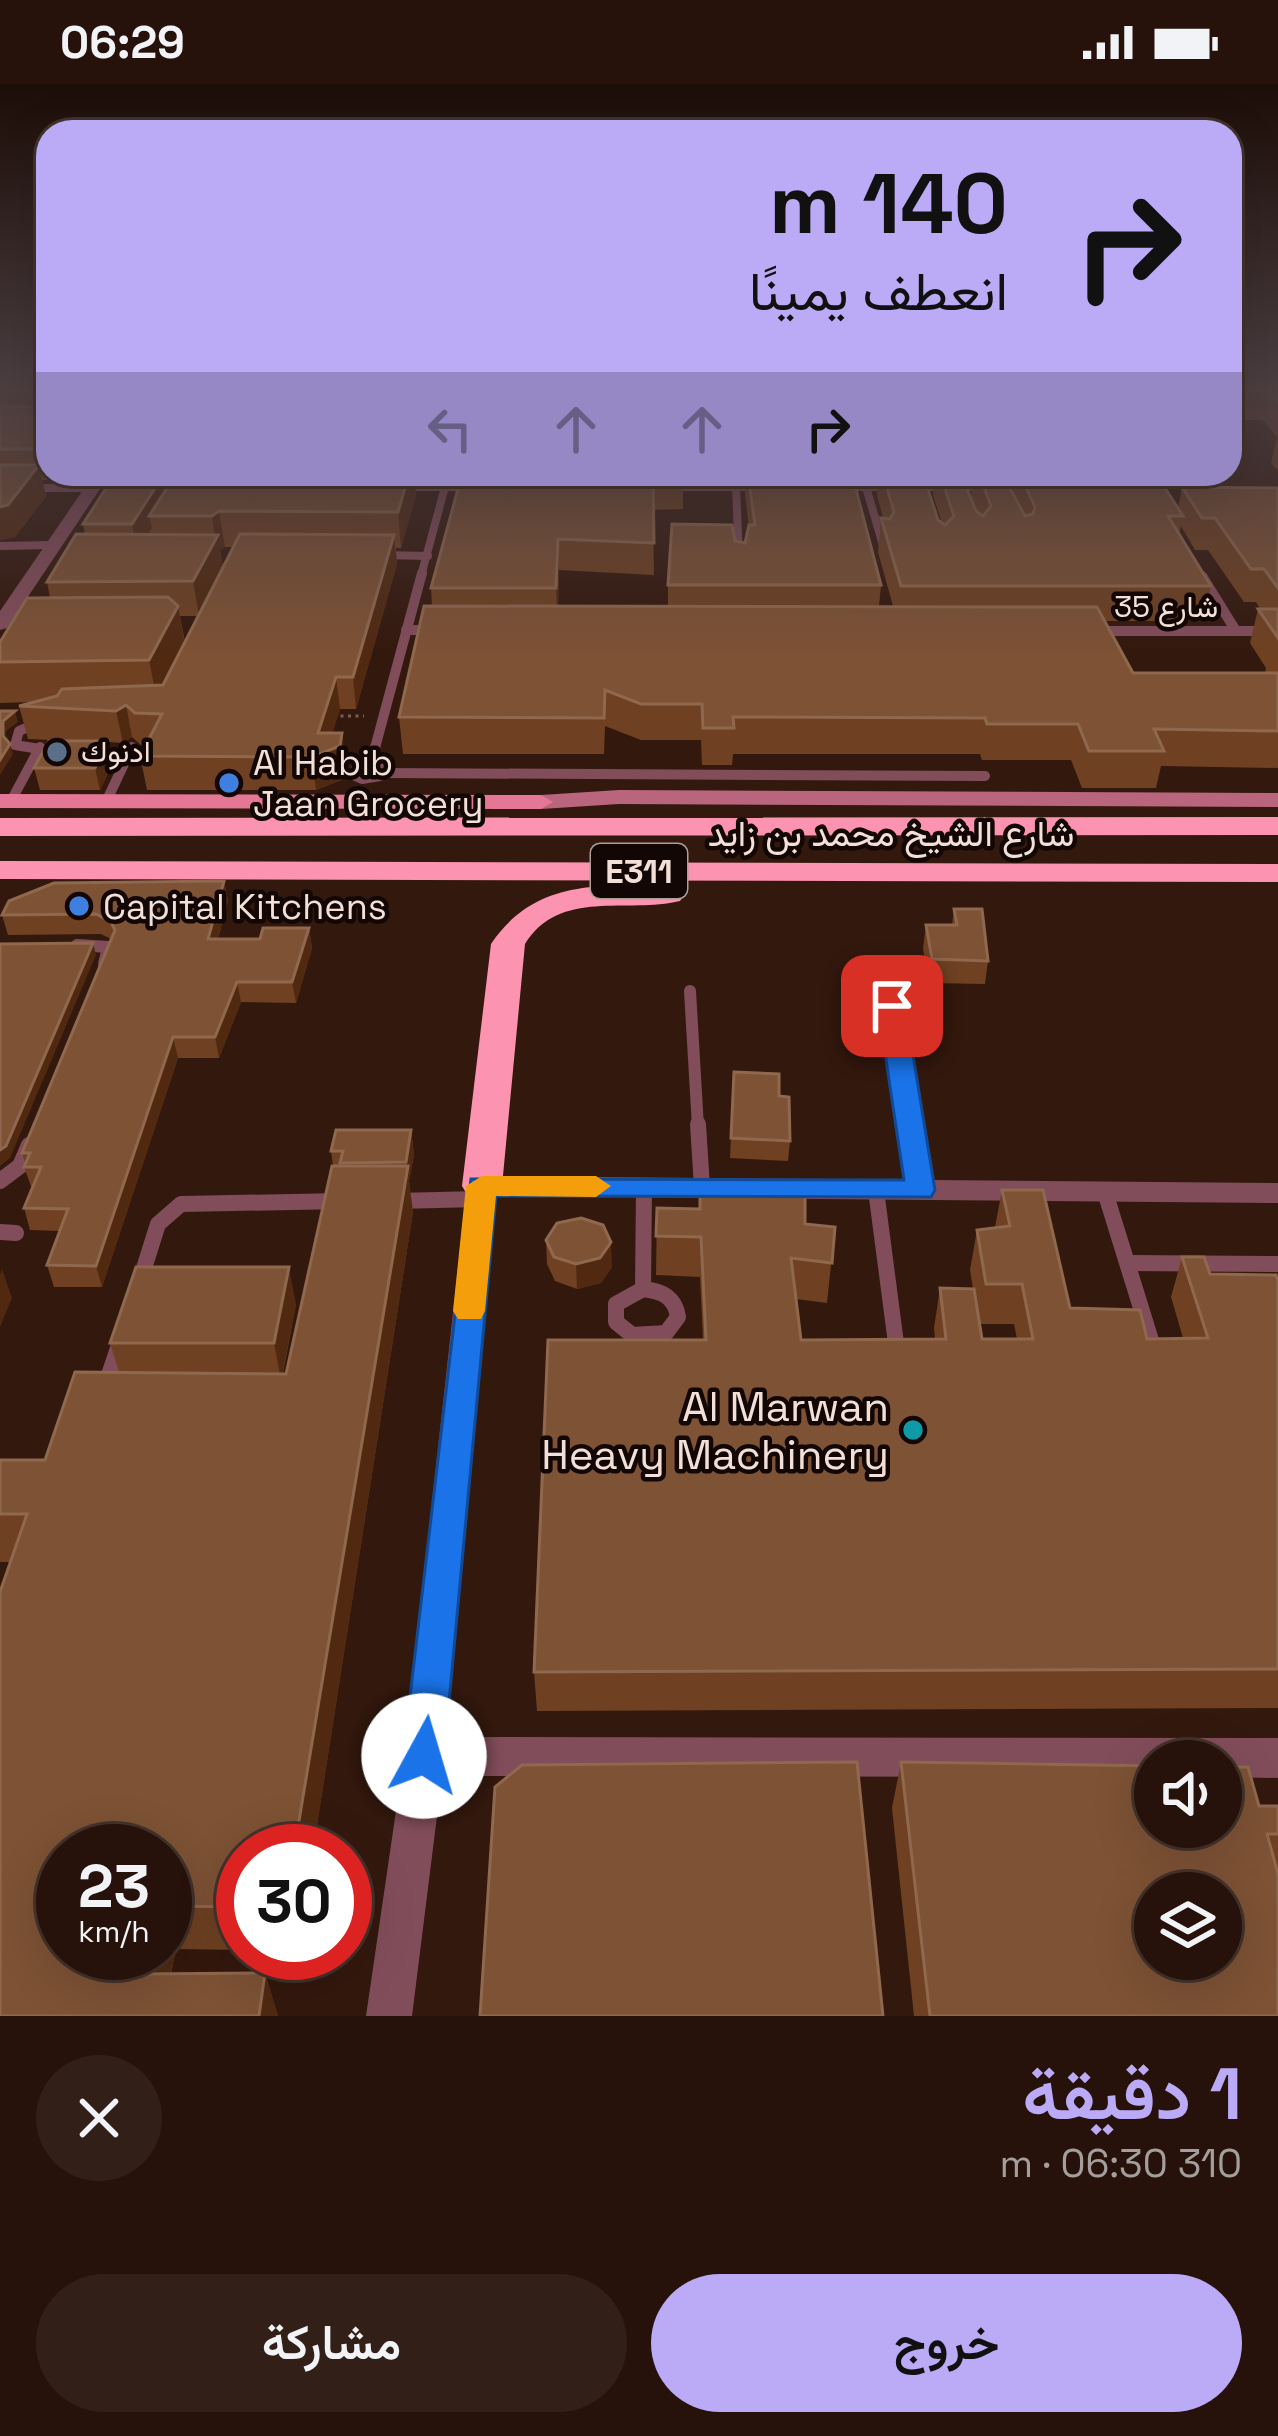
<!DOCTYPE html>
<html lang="ar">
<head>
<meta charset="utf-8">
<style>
	:root { --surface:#26120a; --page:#322018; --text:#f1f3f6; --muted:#a49e9c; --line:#42322b; --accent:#bbaaf6 }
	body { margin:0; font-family:"Space Grotesk",Vazirmatn,sans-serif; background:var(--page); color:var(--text); direction:rtl; height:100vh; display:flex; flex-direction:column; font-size:45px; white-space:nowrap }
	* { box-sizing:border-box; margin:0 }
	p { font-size:39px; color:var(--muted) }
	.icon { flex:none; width:66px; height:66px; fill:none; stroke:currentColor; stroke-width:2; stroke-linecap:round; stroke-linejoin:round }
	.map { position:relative; height:1932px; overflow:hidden; direction:ltr }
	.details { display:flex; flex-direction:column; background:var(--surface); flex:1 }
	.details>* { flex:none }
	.hud { position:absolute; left:36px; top:36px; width:1206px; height:366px; border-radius:36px; box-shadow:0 12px 48px #0002,0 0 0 3px var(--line); direction:rtl; background:#bbaaf6; color:#111; overflow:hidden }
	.tools { position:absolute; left:1134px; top:1656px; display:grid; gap:24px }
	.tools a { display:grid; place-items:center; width:108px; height:108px; border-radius:50%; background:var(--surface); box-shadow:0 12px 48px #0002,0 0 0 3px var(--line); font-size:60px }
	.speed { position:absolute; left:36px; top:1740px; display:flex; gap:24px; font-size:60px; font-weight:700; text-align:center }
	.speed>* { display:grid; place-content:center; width:156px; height:156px; border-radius:50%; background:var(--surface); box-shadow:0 12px 48px #0002,0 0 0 3px var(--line); line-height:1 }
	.speed small { font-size:30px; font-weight:400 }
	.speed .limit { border:18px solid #d22; background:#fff; color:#111 }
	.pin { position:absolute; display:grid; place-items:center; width:102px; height:102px; color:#fff; margin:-51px; border-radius:24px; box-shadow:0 6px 18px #0006 }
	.me { position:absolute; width:132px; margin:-66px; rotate:6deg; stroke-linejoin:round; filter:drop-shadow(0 0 9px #0008) }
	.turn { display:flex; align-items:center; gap:42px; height:252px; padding:0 36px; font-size:54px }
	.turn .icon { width:156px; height:156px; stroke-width:2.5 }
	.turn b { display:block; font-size:84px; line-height:102px }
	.lanes { display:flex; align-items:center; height:114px; padding:0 36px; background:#0003; justify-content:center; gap:60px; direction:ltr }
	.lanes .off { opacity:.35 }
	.round { display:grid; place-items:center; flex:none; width:126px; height:126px; border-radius:63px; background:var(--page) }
	.overview { display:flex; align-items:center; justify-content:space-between; height:204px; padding:0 36px }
	h1 { font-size:72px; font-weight:600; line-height:90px; color:var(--accent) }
	.primary-button { display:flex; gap:24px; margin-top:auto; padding:24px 36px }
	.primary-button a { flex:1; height:138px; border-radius:72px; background:var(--accent); color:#111; font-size:48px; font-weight:600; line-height:138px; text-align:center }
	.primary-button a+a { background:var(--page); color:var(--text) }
	.status { display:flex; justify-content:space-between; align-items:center; height:84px; padding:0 60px; background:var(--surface); direction:ltr }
	.status svg { height:33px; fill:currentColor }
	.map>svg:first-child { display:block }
</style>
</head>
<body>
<div class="status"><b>06:29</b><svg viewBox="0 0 49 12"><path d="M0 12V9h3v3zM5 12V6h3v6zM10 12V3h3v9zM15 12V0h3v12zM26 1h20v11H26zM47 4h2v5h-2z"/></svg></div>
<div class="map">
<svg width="1278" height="1932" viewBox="0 0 1278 1932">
	<rect width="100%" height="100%" fill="#33180d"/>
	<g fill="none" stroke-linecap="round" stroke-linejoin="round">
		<path stroke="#786056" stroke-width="3" stroke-dasharray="3 4.5" stroke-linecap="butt" d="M333,632h31"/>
		<g stroke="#824d5b" stroke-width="8">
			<path d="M1230,368l5,4"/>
			<path d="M402,403h74"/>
			<path d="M666,403h92"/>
			<path d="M736,403l3,72"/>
			<path d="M840,403h146"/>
			<path d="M866,403l17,58"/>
			<path d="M0,404h92"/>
			<path d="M0,462l51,-1"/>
			<path d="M381,471l47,1"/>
			<path d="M421,492l24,-89"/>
		</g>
		<g stroke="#824d5b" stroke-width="10">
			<path d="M1202,492l34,55"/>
			<path d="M406,546h31"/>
			<path d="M1095,547h183"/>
			<path d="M42,637l-23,10 -4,14 43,7"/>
			<path d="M92,669h37"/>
			<path d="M372,675l11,11 -3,6 -18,3 -9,-4 4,-9z"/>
			<path d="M372,675l50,-186"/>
			<path d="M383,689l602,3"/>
			<path d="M11,717l29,-54"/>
			<path d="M106,718l26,-55"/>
		</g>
		<g stroke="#824d5b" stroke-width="12">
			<path d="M77,861l31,2 -4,17"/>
			<path d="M690,907l8,136"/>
			<path d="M892,923l18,120"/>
		</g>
		<g stroke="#824d5b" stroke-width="16">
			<path d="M698,1040l4,63"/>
			<path d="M910,1040l10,66"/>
			<path d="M0,1097l20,-15 9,-21"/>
			<path d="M876,1106l21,161"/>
			<path d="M1105,1108l50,161"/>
			<path d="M396,1117l84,-2"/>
			<path d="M0,1148l16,1"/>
			<path d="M1128,1179l150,1"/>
			<path d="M140,1197l18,-57 23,-20 162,-3"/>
			<path d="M643,1205c19,2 32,8 35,28l-12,16 -34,2 -16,-13v-18z"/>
			<path d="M643,1205l1,-103"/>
			<path d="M104,1306l16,-48"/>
		</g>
		<g fill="#824d5b" fill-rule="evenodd">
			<path d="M94,390h16l-103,154 -7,2v-19z"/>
			<path d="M482,1092l796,7v20l-782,-7 -50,541 832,1v40l-57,-1v-16h-66v16l-713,-1 -30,240h-46l38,-260 63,-570 5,-7z"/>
		</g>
		<path fill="#b9657d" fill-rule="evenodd" d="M619,706l659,3v14l-659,-3 -78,5 -12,-7 12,-7z"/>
		<path fill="#e47796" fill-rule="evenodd" d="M0,710l541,1 12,7 -12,7 -541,-1z"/>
		<g fill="#fc93b0" fill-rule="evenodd">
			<path d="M1278,733v18l-1278,1v-18z"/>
			<path d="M0,777l1278,3v18l-1278,-3z"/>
			<path d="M669,800l11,3 5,7 -5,7c-53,13 -120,-13 -155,43l-23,242 -6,10 -14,4 -14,-4 -6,-10 29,-242c44,-65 107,-58 178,-60z"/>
		</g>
	</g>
	<g fill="#6f4122" fill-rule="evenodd">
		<path d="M0,299h48v91h10l-5,6h-11l4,16 -31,41 -15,3z"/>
		<path d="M1230,299h48v88l-7,-8 6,-26 -14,-17h-33z"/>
		<path d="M115,390h1029l7,11 27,23 4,-21 96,1v280l-117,-2 -5,22h-74l-11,-28h-89l-2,-6h-247l-1,11h-30l-1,-25h-60l-36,-14 -1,28h-201l-4,-37 33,-111 -1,-18 30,-110h-46l1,17 -15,53h-5l1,16 -41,145h-16l-8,24 14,33 -2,13 -28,11h-169l-7,-34 6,-10h-4l-10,-9 -9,6 -15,-1 5,21 -13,27h-60l-6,-22 41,-27 -47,-2 -9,-33 15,-4 -34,1v-61l50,-44 -3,-16 38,-48 -2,-10zM683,394h62v17l4,31 -4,17 -10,-2 -67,44v21h-110l1,-36 95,5 -1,-65 30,-1zM853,394h25l-1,17 6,23h-2l-3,34 15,54h-14l2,-21zM924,395h11l-2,16 9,28 -4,-3zM963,395h10l-2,16 6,16zM1005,395h7l-1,11zM1181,442l14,24h13l36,52h12l4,7h-2l-8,34 16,25 -1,5h-132l-28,-52h98l8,-35 -32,-52zM225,463h8l-10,20 -3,-17zM180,532h18l-13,26z"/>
		<path d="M224,797l4,20 -10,38h42l49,-11 3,20 -16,55 -55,-1 -22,56h-41l-76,229h-48l-7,-22 13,-34 -30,-1 -6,-22 8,-19 -8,-22 1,-4 -3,-10 89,-214 -10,-5 -93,1 -6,-20z"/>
		<path d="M954,825l34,52 -3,23 -57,-1 -5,-35 3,-23h26z"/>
		<path d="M734,988l56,69 -2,20 -58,-3z"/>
		<path d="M411,1046l3,25 -5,26 4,31 -100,639h-70v99l-67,-1 -5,25 94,-1 13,43h-278l10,-454h-10v-102h45l74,-88 -9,-29 186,-39 -13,69 3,1 47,-208 -2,-15zM63,1767h102v102z"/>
		<path d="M1002,1106l68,118 77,31 36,-1 -12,-41 11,-40 28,17 68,7v427l-741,3 -3,-39 169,-332 -3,-63 -44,-2 1,-67 42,1 1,-14 105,29 30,3 -8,76 -31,-4 5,41 134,-1 -1,-11 6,-40 33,1 -3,-19 7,-40 18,-3zM980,1240h34l3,15h-35z"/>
		<path d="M546,1156l66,27 -11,16 -24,6 -22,-8 -8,-17z"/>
		<path d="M901,1678l358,44h19v210h-364l-22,-208z"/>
	</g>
	<g fill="#512911">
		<path d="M39,381l7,31 -31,41 -15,3v-33z"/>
		<path d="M164,390h5l3,20 -23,22 3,12 -15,24 -5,-28z"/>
		<path d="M409,390h5l2,21 -15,53 -3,-36z"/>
		<path d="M219,427l6,36 -5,3 3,18 -24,48 -6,-35 22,-42 -3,-23z"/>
		<path d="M394,451l3,29 -41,145 -3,-32z"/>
		<path d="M558,455l1,31 -2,50 -1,-32z"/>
		<path d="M178,522l7,39 -28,55 -8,-40z"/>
		<path d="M336,593l4,32 -13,42 15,-18 4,33 -2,13 -28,11 -4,-33z"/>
		<path d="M126,621l6,32 -9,6 -7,-32z"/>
		<path d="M15,627l3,11 -12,9 -1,15 -2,-10v-15z"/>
		<path d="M108,657l5,22 -13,27 -5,-22z"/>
		<path d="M10,660l3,10 -13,21v-15z"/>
		<path d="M224,797l4,20 -16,59 -4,-21z"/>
		<path d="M309,844l3,20 -16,55 -4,-21z"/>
		<path d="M93,859l3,12 -86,203 -10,8v-16z"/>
		<path d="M237,898l4,20 -22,56 -4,-21z"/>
		<path d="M173,953l5,21 -76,229 -6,-21z"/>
		<path d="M411,1046l3,25 -5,26 4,31 -100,639h-19l113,-680 -1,-9z"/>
		<path d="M611,1158l1,25 -11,16 -24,6 -1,-25z"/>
		<path d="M289,1183l7,37 -15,76 -7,-37z"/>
		<path d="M2,1185l10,29 -12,29v-52z"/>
		<path d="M165,1837l11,28 -14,67 -18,-42 5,-21h16z"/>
		<path d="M265,1889l13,43h-19z"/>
	</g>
	<g fill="#7d5235" stroke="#8f684e" stroke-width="3" fill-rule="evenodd">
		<path d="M0,299h48v15l-5,-7 -43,-1z"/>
		<path d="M1230,299h48v18l-9,-10h-39z"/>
		<path d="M48,318l-1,47h-47v-43l41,1z"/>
		<path d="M0,381h39l-31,40 -8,2z"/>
		<path d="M115,390h49l-32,50h-49z"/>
		<path d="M176,390h233l-11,38 -179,-1 -7,5h-63z"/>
		<path d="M462,390h221l1,5h-31l1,64 -96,-4 -2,49h-125z"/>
		<path d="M748,390h104l29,111h-213l4,-61 60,1 3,16 10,2 4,-18h6z"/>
		<path d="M883,390h40l15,46 7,5 9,-9 -14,-42h21l15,37 7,5 8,-10 -12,-32h23l23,42 8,-2 2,-7 -15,-33h124l7,11h12l20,31h-15l43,70h-310l-20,-68 9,1 4,-7z"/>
		<path d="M1182,403l96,1v100l-14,-19h-13l-36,-51h-13z"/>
		<path d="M76,450l142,1 -25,46 -146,1z"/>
		<path d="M240,450l154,1 -41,142h-17l-18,56h24l-2,13 -28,11 -172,-1 22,-42 -27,-1 -9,-8 -10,6 -97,-5 38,-10 5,-7 101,-4z"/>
		<path d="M168,513l10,9 -29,54 -149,2v-20l27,-44z"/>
		<path d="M424,522l673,1 36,66h145v58l-124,-2 10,22h-75l-11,-27h-91l-2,-6 -252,-1 1,11h-31l-1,-24h-61l-36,-14 -1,28 -205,-1z"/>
		<path d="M1258,525h20v29z"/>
		<path d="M0,627h15l-12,10v15l7,8 -10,16z"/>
		<path d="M49,657h59l-13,27h-61z"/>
		<path d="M224,797l-16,58h52l3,-11h46l-17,54h-55l-22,55h-42l-77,229 -49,-1 21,-56 -44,-1 17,-41h-17l6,-14h-8l93,-223 -4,-8 -15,-8 -94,1 7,-14 45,-18z"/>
		<path d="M954,825h28l6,52 -56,-2 -6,-34h31z"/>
		<path d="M93,859l-87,203 -6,4v-206z"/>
		<path d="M734,988l45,2v22l10,1 1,44 -59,-3z"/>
		<path d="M336,1046h75l-5,32 -66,1 3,-12h-12z"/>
		<path d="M332,1082h76l-114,685h-51v56l-78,-1v-55h-102v102h86l-5,21 121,-1 -6,43h-259v-424l27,-78h-27v-54h45l30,-88 211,2z"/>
		<path d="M1002,1106h41l27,118 70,2 7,29 61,-1 -26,-81h22l6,17 66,1 2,6v388l-744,3 14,-332h158l-5,-103 -45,-1 1,-28 43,1v-14h105v29l30,3 -3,36 -41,-5 10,82 145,-1 -6,-51 34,1 8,50h51l-11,-55h-36l-9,-54 33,-4z"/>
		<path d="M581,1134l22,7 8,17 -11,16 -24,6 -22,-7 -8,-17 11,-17z"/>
		<path d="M136,1183h153l-15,76h-164z"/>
		<path d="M857,1678l26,254h-403l15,-229 27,-22z"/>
		<path d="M901,1678l254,4v61h66v-60h27l11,39h19v28h-11l11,40v142h-348zM1155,1809h66v66h-66z"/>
	</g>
	<linearGradient id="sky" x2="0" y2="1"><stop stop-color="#1c0d07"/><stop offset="0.52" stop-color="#4a3d40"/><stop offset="1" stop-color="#4a3d40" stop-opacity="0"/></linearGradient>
	<rect width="1278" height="570" fill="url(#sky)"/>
	<path fill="#1a73e8" stroke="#114b97" stroke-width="3" d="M892,914l13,8 30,184 -4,7 -435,-1 -52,560 -6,14 -14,5 -15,-5 -6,-14 68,-577 433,1 -26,-174z"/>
	<path fill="#f59e0b" d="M482,1092h114l15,10 -15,11 -100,-1 -11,115 -4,8h-23l-5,-8 13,-125z"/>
	<circle fill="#5c6f8a" stroke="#120704" stroke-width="4.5" cx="57" cy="668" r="12"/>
	<g fill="#3f7fe0" stroke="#120704" stroke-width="4.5">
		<circle cx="229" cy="699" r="12"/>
		<circle cx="79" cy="822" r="12"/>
	</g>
	<circle fill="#0f9aa8" stroke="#120704" stroke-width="4.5" cx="913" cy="1346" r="12"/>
	<g text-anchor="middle" stroke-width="9" stroke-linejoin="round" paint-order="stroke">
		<g font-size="30" fill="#f2dfd7" stroke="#120704">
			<text x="1166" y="533">شارع 35</text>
		</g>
		<g font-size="30" fill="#f2dfd7" stroke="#120704" text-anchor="start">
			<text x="81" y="678">ادنوك</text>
		</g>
		<rect fill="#120704" stroke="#af9e98" stroke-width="3" x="591" y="760" width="96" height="54" rx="9"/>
		<g font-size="33" font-weight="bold" fill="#f2dfd7">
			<text x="639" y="799">E311</text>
		</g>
		<g font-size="36" fill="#f2dfd7" stroke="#120704" text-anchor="start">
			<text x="253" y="691">Al Habib<tspan x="253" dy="41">Jaan Grocery</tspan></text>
			<text x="103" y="835">Capital Kitchens</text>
		</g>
		<g font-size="36" fill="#f2dfd7" stroke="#120704">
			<text x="891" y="762">شارع الشيخ محمد بن زايد</text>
		</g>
		<g font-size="42" fill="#f2dfd7" stroke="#120704" text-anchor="end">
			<text x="889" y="1337">Al Marwan<tspan x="889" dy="48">Heavy Machinery</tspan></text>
		</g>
	</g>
</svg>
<div class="tools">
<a><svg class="icon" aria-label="sound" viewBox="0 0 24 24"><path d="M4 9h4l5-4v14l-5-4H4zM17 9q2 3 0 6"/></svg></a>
<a><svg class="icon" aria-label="layers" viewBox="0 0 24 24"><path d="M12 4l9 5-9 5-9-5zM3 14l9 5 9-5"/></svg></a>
</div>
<div class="speed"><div>23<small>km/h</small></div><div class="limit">30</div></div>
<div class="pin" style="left:892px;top:922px;background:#d93025"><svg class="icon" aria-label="arrive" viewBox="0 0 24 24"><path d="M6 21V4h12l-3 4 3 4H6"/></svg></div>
<svg class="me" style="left:424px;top:1672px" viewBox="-20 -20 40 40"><circle r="19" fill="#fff"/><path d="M0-13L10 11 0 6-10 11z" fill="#1a73e8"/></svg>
<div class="hud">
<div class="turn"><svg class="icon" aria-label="right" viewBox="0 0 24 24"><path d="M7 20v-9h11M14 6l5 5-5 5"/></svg><div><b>140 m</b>انعطف يمينًا</div></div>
<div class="lanes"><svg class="icon off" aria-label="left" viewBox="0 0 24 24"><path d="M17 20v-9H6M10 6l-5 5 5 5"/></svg><svg class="icon off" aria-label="ahead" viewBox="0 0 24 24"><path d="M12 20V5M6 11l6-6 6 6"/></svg><svg class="icon off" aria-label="ahead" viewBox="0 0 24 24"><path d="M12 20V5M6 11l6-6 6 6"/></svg><svg class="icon" aria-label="right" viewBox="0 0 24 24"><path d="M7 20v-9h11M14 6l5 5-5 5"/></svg></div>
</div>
</div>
<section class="details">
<div class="overview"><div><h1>1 دقيقة</h1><p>310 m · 06:30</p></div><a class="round"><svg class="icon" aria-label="close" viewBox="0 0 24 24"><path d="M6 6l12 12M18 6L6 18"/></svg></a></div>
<div class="primary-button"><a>خروج</a><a>مشاركة</a></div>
</section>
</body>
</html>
